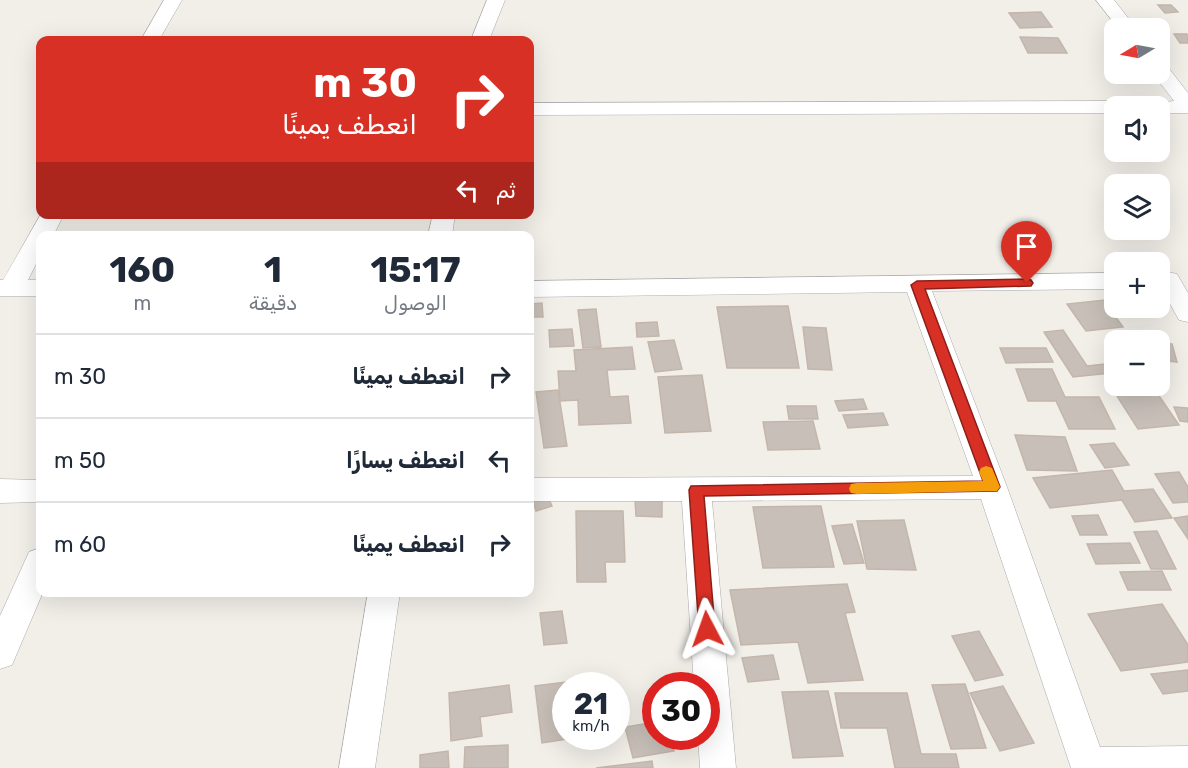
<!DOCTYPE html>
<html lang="ar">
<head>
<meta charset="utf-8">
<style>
	:root { --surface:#fff; --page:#f2f2f3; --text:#1f2937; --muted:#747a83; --line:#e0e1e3 }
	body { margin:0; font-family:Rubik,"Noto Sans Arabic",sans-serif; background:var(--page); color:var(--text); direction:rtl; height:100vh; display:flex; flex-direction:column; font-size:22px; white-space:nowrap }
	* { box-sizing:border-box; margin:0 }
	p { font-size:20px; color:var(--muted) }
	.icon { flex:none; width:33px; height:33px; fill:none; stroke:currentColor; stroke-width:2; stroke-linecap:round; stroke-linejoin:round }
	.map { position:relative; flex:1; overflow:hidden; direction:ltr }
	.drawer { position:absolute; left:36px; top:231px; width:498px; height:366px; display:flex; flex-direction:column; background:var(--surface); border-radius:12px; box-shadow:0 6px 24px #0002; direction:rtl }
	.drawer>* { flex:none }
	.banner { position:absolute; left:36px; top:36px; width:498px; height:183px; border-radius:12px; box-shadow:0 6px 24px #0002; direction:rtl; background:#d93025; color:#fff; overflow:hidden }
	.needle { width:39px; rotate:260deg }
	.fabs { position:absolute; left:1104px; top:18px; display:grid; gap:12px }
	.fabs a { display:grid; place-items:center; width:66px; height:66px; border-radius:12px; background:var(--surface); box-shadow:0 6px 24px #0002; font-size:30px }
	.speed { position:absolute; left:552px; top:672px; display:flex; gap:12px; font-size:30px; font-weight:700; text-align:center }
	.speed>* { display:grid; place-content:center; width:78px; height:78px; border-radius:50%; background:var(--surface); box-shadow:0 6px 24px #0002; line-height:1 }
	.speed small { font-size:15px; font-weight:400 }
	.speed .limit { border:9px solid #d22; background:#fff; color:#111 }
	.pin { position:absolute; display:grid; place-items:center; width:51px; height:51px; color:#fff; margin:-62px -26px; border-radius:50% 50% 50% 0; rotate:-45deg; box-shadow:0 0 6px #0007 }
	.pin .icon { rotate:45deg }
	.me { position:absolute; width:66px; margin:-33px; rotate:356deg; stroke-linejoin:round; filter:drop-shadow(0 0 4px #0008) }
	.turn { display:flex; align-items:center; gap:21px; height:126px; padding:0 18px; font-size:27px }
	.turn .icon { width:78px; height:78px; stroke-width:2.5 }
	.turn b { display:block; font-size:42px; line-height:51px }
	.then { display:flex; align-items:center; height:57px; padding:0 18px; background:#0003; gap:12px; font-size:22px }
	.eta { display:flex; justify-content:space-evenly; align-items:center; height:102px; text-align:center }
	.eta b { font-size:36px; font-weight:700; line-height:42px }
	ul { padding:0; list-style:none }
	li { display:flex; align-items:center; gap:18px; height:84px; padding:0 18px; border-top:2px solid var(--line) }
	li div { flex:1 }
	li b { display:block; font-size:22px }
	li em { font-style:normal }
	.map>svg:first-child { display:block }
</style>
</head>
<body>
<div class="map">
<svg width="1188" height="768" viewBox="0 0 1188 768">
	<rect width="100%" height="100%" fill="#f2efe9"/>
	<g fill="#c7bfb8" stroke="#c4b6ab" stroke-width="1.5">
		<path d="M1158,5h13l7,7 -13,1z"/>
		<path d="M1041,12l11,15 -32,1 -11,-15z"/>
		<path d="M1174,34h13l1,9h-8z"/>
		<path d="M1020,37l38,1 9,15h-39z"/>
		<path d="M1114,299v9l46,-2 3,5 -48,5 8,11 -37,4 -19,-27z"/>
		<path d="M542,303l1,14h-13v-13z"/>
		<path d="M788,306l11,62h-72l-10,-61z"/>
		<path d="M596,309l5,38 -18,1 -5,-38z"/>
		<path d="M657,322l2,14 -22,1 -1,-14z"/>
		<path d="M803,327l23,1 6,42 -24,-1z"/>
		<path d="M572,329l2,17 -24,1 -1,-17z"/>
		<path d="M1063,330l24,36 27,-3v16l-3,-6 -38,4 -29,-45z"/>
		<path d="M674,340l8,29 -27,3 -7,-30z"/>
		<path d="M1160,343l12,1 5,18 -17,-2z"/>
		<path d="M632,347l3,22 -28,1 3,27 18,-1 3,27 -52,2 -1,-25 -18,1 -2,-30h18l-2,-21z"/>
		<path d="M1000,348h46l7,14 -47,1z"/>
		<path d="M1016,369h36l13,28h34l16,32h-46l-13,-28h-28z"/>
		<path d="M702,375l9,56 -46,2 -7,-56z"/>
		<path d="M558,390l9,56 -23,2 -8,-56z"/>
		<path d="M1155,390l24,35 -41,4 -23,-36z"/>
		<path d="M863,399l4,10 -28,2 -4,-10z"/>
		<path d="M787,406h29l2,13h-29z"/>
		<path d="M1174,407l14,1v14l-8,-1z"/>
		<path d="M883,413l5,12 -40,3 -5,-13z"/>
		<path d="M813,421l7,28 -52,1 -5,-28z"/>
		<path d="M1015,435l50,2 12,34 -50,-1z"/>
		<path d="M1114,443l15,22 -24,3 -15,-23z"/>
		<path d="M1112,470l12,21 29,-2 19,29 -37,4 -13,-22 -72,8 -17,-30z"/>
		<path d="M1179,472l9,15v15l-15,1 -18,-29z"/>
		<path d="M543,486l9,20 -16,5 -6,-21z"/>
		<path d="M635,500l27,1v16l-26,-1z"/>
		<path d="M821,506l13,61 -71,1 -10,-61z"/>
		<path d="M576,511h47l2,51h-20l1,20h-29z"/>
		<path d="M533,513l-1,36h-2v-35z"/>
		<path d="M1098,515l9,20h-27l-8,-19z"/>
		<path d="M1188,516v23l-14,-21z"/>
		<path d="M904,520l12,50 -49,-1 -10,-48z"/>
		<path d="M852,524l12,39 -20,1 -12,-38z"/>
		<path d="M1157,531l19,38h-25l-17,-37z"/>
		<path d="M1130,543l10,20 -44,1 -9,-20z"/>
		<path d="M1162,571l9,19h-43l-8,-18z"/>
		<path d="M847,584l8,28 -10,1 18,67 -55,3 -10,-41 -57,3 -11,-55z"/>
		<path d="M1162,604l26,41v17l-67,9 -33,-57z"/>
		<path d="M562,611l5,32 -23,2 -4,-32z"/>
		<path d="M979,631l24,44 -28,6 -23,-45z"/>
		<path d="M773,655l6,24 -31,3 -6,-24z"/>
		<path d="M1188,670v21l-25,3 -12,-20z"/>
		<path d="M566,682v54l8,2 -32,5 -7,-57z"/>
		<path d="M965,684l21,64 -35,1 -19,-64z"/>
		<path d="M509,685l3,27 -32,5 2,19 -31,5 -2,-48z"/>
		<path d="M1003,686l31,57 -34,8 -30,-58z"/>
		<path d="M828,691l15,65 -50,2 -11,-66z"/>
		<path d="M835,693h72l14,61h35l3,14h-64l-8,-40h-46z"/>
		<path d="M656,722v14h14l4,15 -41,7 -8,-31z"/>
		<path d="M508,745v23h-44l1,-21z"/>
		<path d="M448,751l1,17h-29v-13z"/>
		<path d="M652,761l1,7h-57z"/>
	</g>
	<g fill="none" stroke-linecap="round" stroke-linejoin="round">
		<g stroke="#a9a9a9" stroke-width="1">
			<g id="minor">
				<path d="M164,0h18l-23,40h-18z"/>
				<path d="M487,0h18l-16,40h-18z"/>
				<path d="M1096,0h18l22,28h-18z"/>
				<path d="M1160,64l7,2 21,27v20h-28v-7h-10l3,-3 21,-2 -21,-27h7z"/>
				<path d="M1114,101l7,2 3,3h-10v7l-584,2v-12z"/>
				<path d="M41,214h23l-11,22h-13v20l-12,24h12v16h-40v-16h3z"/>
				<path d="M433,214h22l-3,22h-24z"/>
				<path d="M1168,272l9,2 11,19v29l-9,-2 -19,-34v-12z"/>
				<path d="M1114,273v16l-182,2 75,196 93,260 88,-1v22h-117l-90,-269 -269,2 24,267h-36l-2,-32h8v-50h-12l-12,-185h-152v-23l443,-2 -66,-184 -377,5v-16z"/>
				<path d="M0,479l40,1v22l-40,1z"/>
				<path d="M40,548v44h3l-31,73 -12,4v-53l29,-64z"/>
				<path d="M368,592h32l-25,176h-36z"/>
			</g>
		</g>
		<use href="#minor" fill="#fff" fill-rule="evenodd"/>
	</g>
	<path fill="#d93025" stroke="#8d1f18" stroke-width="1.5" d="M1027,279l4,1 2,3 -2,3 -106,3 75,198 -3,4 -293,5 11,133 -2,5 -6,2 -6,-2 -2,-5 -10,-139 2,-4 292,-5 -72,-196 6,-4z"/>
	<path fill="#f59e0b" d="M986,466l6,2 8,19 -3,4 -140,3 -6,-1 -2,-4 2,-5 6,-1 126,-2 -4,-9 2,-4z"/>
</svg>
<div class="fabs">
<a><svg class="needle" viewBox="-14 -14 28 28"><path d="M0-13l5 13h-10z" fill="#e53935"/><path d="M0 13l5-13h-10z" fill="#747a83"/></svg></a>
<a><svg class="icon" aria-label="sound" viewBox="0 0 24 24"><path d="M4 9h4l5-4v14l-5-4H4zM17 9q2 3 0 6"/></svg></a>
<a><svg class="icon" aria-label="layers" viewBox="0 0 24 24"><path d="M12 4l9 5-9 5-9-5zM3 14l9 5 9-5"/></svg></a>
<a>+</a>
<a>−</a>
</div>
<div class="speed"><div>21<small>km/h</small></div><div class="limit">30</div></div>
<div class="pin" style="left:1027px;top:283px;background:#d93025"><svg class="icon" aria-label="arrive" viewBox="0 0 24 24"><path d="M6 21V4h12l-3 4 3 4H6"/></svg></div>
<svg class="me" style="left:707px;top:629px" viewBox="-20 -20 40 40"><path d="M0-17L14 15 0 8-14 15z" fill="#d93025" stroke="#fff" stroke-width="4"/></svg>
<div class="banner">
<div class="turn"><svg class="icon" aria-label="right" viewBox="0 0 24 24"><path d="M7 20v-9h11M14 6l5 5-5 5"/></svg><div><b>30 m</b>انعطف يمينًا</div></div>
<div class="then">ثم<svg class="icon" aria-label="left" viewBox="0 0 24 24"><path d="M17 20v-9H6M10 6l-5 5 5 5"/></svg></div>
</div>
<section class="drawer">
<div class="eta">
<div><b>15:17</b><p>الوصول</p></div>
<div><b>1</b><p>دقيقة</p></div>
<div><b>160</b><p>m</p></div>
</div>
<ul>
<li><svg class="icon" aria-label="right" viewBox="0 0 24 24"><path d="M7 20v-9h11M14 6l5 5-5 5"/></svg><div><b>انعطف يمينًا</b></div><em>30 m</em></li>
<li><svg class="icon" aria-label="left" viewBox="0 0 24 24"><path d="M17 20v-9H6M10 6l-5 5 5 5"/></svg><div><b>انعطف يسارًا</b></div><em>50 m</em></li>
<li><svg class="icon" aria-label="right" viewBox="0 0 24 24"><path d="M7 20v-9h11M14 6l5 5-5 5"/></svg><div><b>انعطف يمينًا</b></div><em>60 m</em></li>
</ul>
</section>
</div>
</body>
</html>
